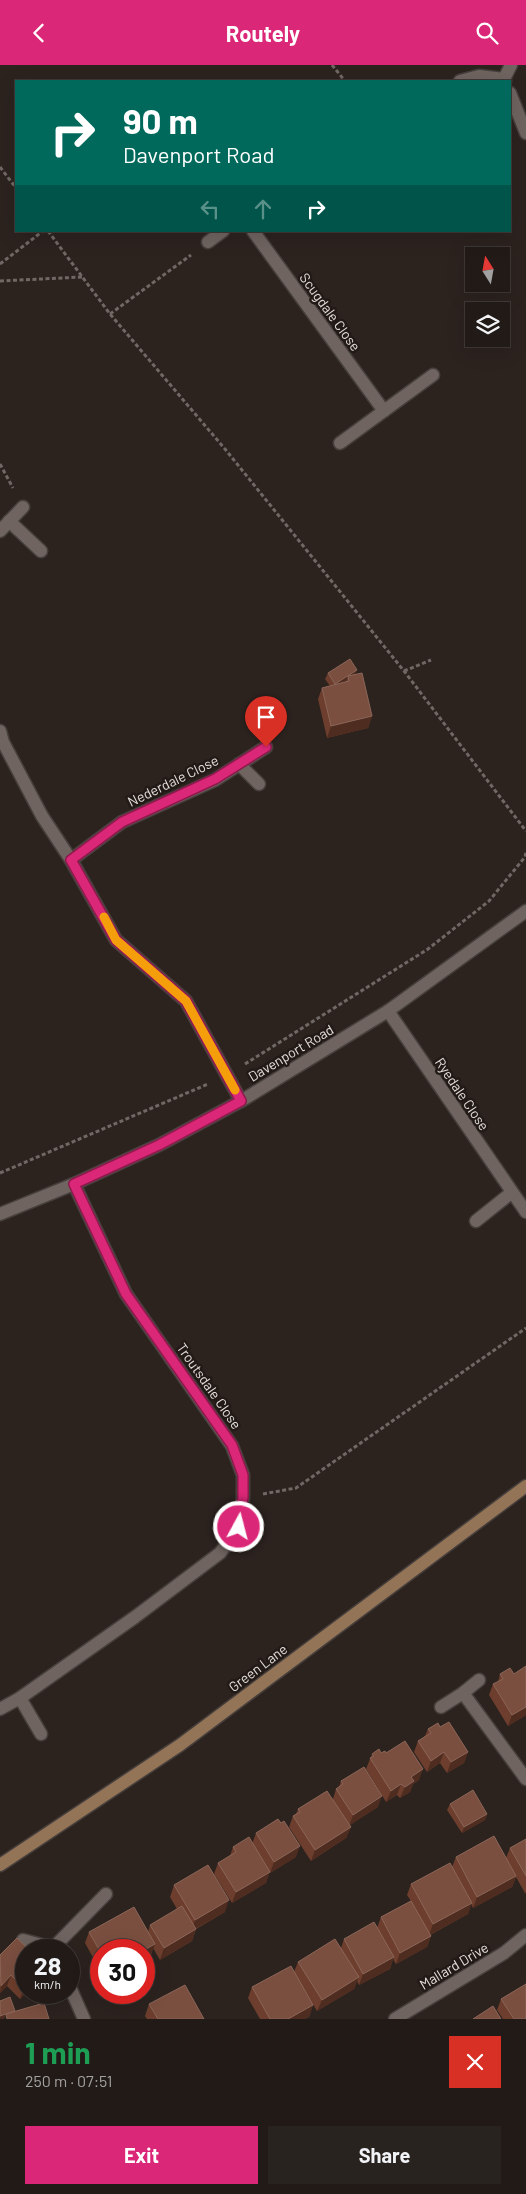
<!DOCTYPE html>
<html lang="en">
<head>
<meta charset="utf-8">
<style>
	:root { --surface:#211a17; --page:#292320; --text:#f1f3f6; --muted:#a2a1a1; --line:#3e3836; --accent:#db2777 }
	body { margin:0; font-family:Barlow,sans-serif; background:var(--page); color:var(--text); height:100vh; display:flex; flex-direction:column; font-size:19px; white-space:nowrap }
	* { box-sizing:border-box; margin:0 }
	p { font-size:16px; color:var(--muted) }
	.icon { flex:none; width:28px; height:28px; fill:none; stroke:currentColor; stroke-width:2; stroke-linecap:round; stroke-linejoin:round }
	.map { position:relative; height:1954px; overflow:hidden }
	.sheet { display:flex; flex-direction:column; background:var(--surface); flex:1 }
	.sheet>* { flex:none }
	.guide { position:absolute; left:15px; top:15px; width:496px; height:152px; border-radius:0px; box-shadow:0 5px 20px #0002,0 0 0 1px var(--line); background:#00695c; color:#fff; overflow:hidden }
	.needle { width:32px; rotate:349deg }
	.buttons { position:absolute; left:465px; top:182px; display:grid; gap:10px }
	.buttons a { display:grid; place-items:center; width:45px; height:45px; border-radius:0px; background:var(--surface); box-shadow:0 5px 20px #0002,0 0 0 1px var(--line); font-size:25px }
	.speed { position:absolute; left:15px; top:1874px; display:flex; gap:10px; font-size:25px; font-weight:700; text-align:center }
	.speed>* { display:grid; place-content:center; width:65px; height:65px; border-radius:50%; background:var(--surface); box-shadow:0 5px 20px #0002,0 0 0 1px var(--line); line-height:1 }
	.speed small { font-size:12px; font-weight:400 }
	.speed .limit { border:8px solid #d22; background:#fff; color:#111 }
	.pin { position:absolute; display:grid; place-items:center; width:42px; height:42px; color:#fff; margin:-51px -21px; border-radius:50% 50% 50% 0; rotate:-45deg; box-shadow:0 0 5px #0007 }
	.pin .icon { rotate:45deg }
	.me { position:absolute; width:55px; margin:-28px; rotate:7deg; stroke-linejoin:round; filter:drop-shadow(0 0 4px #0008) }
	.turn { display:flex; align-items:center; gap:18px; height:105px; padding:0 25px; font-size:22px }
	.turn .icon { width:65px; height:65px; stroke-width:2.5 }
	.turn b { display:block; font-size:35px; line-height:42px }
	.lanes { display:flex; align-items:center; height:48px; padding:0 25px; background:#0003; justify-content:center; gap:25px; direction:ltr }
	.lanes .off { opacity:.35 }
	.round { display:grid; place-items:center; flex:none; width:52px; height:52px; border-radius:0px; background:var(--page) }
	.headline { display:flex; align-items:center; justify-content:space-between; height:85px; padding:0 25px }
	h1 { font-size:30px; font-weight:700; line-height:38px; color:#1e9e55 }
	.action { display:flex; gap:10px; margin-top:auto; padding:10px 25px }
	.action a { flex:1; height:58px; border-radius:0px; background:var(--accent); color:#fff; font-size:20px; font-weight:700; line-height:58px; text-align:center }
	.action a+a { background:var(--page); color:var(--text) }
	header { display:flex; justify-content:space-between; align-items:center; height:65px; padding:0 25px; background:var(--accent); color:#fff; font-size:22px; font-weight:700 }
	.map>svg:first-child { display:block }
</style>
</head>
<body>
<header><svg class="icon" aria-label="back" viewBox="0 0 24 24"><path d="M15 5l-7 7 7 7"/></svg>Routely<svg class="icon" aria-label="search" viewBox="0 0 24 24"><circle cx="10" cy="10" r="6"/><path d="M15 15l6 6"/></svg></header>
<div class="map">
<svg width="526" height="1954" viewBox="0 0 526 1954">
	<rect width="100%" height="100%" fill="#2c231f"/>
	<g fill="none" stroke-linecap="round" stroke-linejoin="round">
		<g stroke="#463f3c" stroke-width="15">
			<g id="street">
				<path d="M460,16l19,-5 25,3"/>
				<path d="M505,16l-1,-2 7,-14"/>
				<path d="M510,28l16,40"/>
				<path d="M253,166l131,180"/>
				<path d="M208,177l15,-11"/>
				<path d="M340,378l93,-68"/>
				<path d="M9,456l32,30"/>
				<path d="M0,466l23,-24"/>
				<path d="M0,666l3,11 39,74 29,44 45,80 70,61 55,100"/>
				<path d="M239,699l20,20"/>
				<path d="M71,795l51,-38 93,-42 51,-33"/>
				<path d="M388,946l138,201"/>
				<path d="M0,1149l74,-30 85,-39 82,-44 147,-90 138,-100"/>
				<path d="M476,1156l35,-28"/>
				<path d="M463,1628l63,86"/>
				<path d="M20,1633l21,36"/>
				<path d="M441,1642l22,-14 16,-13"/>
				<path d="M0,1644l20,-11 115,-81 85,-64 19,-26 4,-29v-23l-11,-29 -106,-152 -52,-110"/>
				<path d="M23,1875l30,8"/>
				<path d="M53,1883l53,-54"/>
				<path d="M69,1920l15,34"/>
				<path d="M395,1954l109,-66 22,-18"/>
			</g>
		</g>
		<g stroke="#463f3c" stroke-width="15">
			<path id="secondary" d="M0,1800l180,-120 346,-259"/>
		</g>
		<g stroke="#706865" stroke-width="3" stroke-dasharray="4 2.5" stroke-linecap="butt">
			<path d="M332,0l13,16"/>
			<path d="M0,102l16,21"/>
			<path d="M48,166l62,83 115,135 179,222 122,160"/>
			<path d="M0,199l43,-33"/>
			<path d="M0,216l82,-4"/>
			<path d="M110,249l81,-59"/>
			<path d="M0,399l13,24"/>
			<path d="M404,606l27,-11"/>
			<path d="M245,999l183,-115 61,-48 36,-44 1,-5"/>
			<path d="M0,1108l208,-89"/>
			<path d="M263,1429l33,-6 230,-160"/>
		</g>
		<use href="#street" stroke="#6f645f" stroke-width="12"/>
		<use href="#secondary" stroke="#947456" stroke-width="12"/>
	</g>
	<g fill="#6d3e2d">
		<path d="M328,608l28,1 16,42 -4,12 -41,10 -9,-39 4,-11 8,-2 -5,-7z"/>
		<path d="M526,1601v49l-18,11 -19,-31 4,-11 5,-2 2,-8h14z"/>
		<path d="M440,1662l28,25 -4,11 -17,10 -7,-10 -13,9 -13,-20 4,-11 7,-5 3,-7z"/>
		<path d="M386,1688l33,27 -6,4 -3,8 -10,6 -3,-3 -11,7 -20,-33 6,-15z"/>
		<path d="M341,1716l37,26 -29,18 2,2 -5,11 -35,23 -22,-34 4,-11 3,-2 2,-5 35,-10 3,-10 3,-2z"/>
		<path d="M450,1739l37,10 -2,6 -23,13 -15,-23z"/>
		<path d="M256,1768l40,24 -26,16h-1l-3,10 -34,20 -18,-29 4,-11 12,-7 3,-9 19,-3z"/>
		<path d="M526,1774v54h-1l-9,-16 -4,10 -39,21 -2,-4 -3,10 -38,21 1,1 -4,11 -31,17 -3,-5 -3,10 -31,16 -2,-4 -3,8 -37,22 -15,-25 11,19 -4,12 -5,2h-44l-12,-21 4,-11 42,-15 4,-10 43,-14 3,-9 33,-11 4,-11 30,-16 -4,-6 4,-11 41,-17 4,-10 50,1 4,-10z"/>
		<path d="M174,1820l51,27 -29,17 -4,12 -32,19 -7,-12 -2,7 -50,-5v22l-16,-29 4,-11h59l2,-7 27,-16 -7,-12z"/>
		<path d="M26,1885v43l-6,6 -13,-13 -7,7v-38z"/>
		<path d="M501,1934l25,20h-23l-6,-9z"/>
		<path d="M149,1939l55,15h-57l-2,-3z"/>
	</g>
	<g fill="#4e2c20">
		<path d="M357,605l-2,6h-7l-2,6 -11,2z"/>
		<path d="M372,651l-4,12 -41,10 4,-12z"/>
		<path d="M526,1642v8l-18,11 4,-11z"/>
		<path d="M444,1687l-4,11 -13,9 4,-11z"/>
		<path d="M468,1687l-4,11 -17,10 4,-11z"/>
		<path d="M423,1704l-4,11 -6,4 -3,8 -10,6 5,-11 6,-10z"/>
		<path d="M401,1719l-4,11 -11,7 5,-11z"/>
		<path d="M382,1731l-4,11 -29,19 4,-11z"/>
		<path d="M487,1749l-2,6 -23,13 2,-6z"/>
		<path d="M351,1762l-5,11 -35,23 4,-11z"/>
		<path d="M300,1781l-4,11 -26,16 4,-11z"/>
		<path d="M270,1807l-4,11 -34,20 4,-11z"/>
		<path d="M516,1811l-4,11 -39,21 4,-11z"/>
		<path d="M229,1835l-4,12 -34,19 4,-11z"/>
		<path d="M472,1838l-4,11 -39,21 4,-11z"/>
		<path d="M196,1864l-4,12 -32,19 4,-12z"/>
		<path d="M431,1871l-4,11 -31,17 4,-11z"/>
		<path d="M155,1879l-4,11 -7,4v-9z"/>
		<path d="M394,1892l-4,12 -31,16 4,-11z"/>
		<path d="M11,1910l-4,11 -7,7 1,-7z"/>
		<path d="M359,1912l-5,12 -37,22 5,-11z"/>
		<path d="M26,1921v7l-6,6 4,-11z"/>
		<path d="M313,1940l-4,12 -5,2h-16z"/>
		<path d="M6,1950l-2,4h-4v-3z"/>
	</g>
	<g fill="#7a4f40" stroke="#8b6658">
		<path d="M350,594l7,11 -22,14 -7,-11z"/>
		<path d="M362,608l10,43 -41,10 -9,-38 27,-7 -1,-5z"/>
		<path d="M526,1601v41l-14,8 -19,-31 10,-5 -3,-5 10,-6 4,6z"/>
		<path d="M449,1657l19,30 -17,10 -7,-10 -13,9 -13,-20 13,-8 -3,-4 10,-6 2,4z"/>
		<path d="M405,1676l18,28 -12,8 3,4 -9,6 -4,-3 -10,7 -21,-33 4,-2 -2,-2 7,-5 2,4 4,-2 1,2z"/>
		<path d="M364,1702l18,29 -29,19 -17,-26 7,-5 -2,-3z"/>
		<path d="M473,1725l14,24 -23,13 -14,-23z"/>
		<path d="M327,1726l24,36 -36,23 -22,-34 7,-4 -2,-3z"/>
		<path d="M278,1754l3,4 3,-2 16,25 -26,16 -18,-29z"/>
		<path d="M494,1771l22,40 -39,21 -21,-40z"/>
		<path d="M249,1772l21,35 -34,20 -18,-29 18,-11 -3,-5z"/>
		<path d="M526,1774v37l-16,-28z"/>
		<path d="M450,1798l22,40 -39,21 -22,-40z"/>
		<path d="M208,1800l21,35 -34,20 -21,-35z"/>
		<path d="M411,1836l20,35 -31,17 -19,-36z"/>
		<path d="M182,1841l14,23 -32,19 -14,-23z"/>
		<path d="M134,1842l21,37 -11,6h-43v3l-12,-21z"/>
		<path d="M374,1857l20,35 -31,17 -19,-35z"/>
		<path d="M17,1873l12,12h-3v36l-2,2 -13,-13 -10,11 -1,-31z"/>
		<path d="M335,1874l24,38 -37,23 -24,-38z"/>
		<path d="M291,1901l22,39 -25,14h-18l-18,-32z"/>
		<path d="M526,1919v35h-12l-13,-20z"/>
		<path d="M185,1920l19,34h-46l-9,-15z"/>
		<path d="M10,1932l5,14 -15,5v-15z"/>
		<path d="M44,1938l5,16h-42l-1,-5z"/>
		<path d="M493,1941l8,13h-28z"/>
	</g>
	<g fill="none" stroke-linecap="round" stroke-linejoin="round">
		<g stroke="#8e194d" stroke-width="12">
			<path id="route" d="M239,1462l4,-30v-22l-11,-30 -106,-151 -52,-110 85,-39 82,-44 -55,-100 -70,-61 -45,-80 51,-38 93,-43 51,-32"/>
		</g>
		<use href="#route" stroke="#db2777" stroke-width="9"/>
		<path stroke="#f59e0b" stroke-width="9" d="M104,852l12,23 70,61 49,89"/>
	</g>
	<g text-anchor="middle" stroke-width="5" stroke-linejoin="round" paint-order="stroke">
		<g font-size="14" fill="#e5dfdc" stroke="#221a16">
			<text transform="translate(330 247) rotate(54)" y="5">Scugdale Close</text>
			<text transform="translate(173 716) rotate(-26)" y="5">Nederdale Close</text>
			<text transform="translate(291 988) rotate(-31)" y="5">Davenport Road</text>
			<text transform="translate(462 1029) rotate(56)" y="5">Ryedale Close</text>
			<text transform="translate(209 1321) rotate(55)" y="5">Troutsdale Close</text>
			<text transform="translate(258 1603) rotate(-37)" y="5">Green Lane</text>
			<text transform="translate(454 1901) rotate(-31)" y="5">Mallard Drive</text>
		</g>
	</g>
</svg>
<div class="buttons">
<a><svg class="needle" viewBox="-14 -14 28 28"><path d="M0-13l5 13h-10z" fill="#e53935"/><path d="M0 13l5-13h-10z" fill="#a2a1a1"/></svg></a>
<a><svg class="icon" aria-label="layers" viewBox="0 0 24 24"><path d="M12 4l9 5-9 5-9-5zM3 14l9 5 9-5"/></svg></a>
</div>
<div class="speed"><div>28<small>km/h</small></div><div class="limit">30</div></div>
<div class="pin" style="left:266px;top:682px;background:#d93025"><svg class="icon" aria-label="arrive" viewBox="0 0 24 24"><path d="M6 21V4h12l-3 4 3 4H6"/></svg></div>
<svg class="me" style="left:239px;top:1462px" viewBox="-20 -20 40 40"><circle r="17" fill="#db2777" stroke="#fff" stroke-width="3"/><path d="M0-11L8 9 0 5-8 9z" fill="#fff"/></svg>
<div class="guide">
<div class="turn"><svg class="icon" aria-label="right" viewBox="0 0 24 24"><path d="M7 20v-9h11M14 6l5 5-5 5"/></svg><div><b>90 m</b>Davenport Road</div></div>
<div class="lanes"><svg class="icon off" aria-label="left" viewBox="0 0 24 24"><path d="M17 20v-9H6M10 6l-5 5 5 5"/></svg><svg class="icon off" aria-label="ahead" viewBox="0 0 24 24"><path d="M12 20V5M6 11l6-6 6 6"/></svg><svg class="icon" aria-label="right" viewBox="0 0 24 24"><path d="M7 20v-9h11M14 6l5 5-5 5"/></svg></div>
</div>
</div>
<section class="sheet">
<div class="headline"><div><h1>1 min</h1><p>250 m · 07:51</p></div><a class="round" style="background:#d93025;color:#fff"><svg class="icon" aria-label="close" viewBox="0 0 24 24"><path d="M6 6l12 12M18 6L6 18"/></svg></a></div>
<div class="action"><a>Exit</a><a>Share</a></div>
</section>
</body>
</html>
